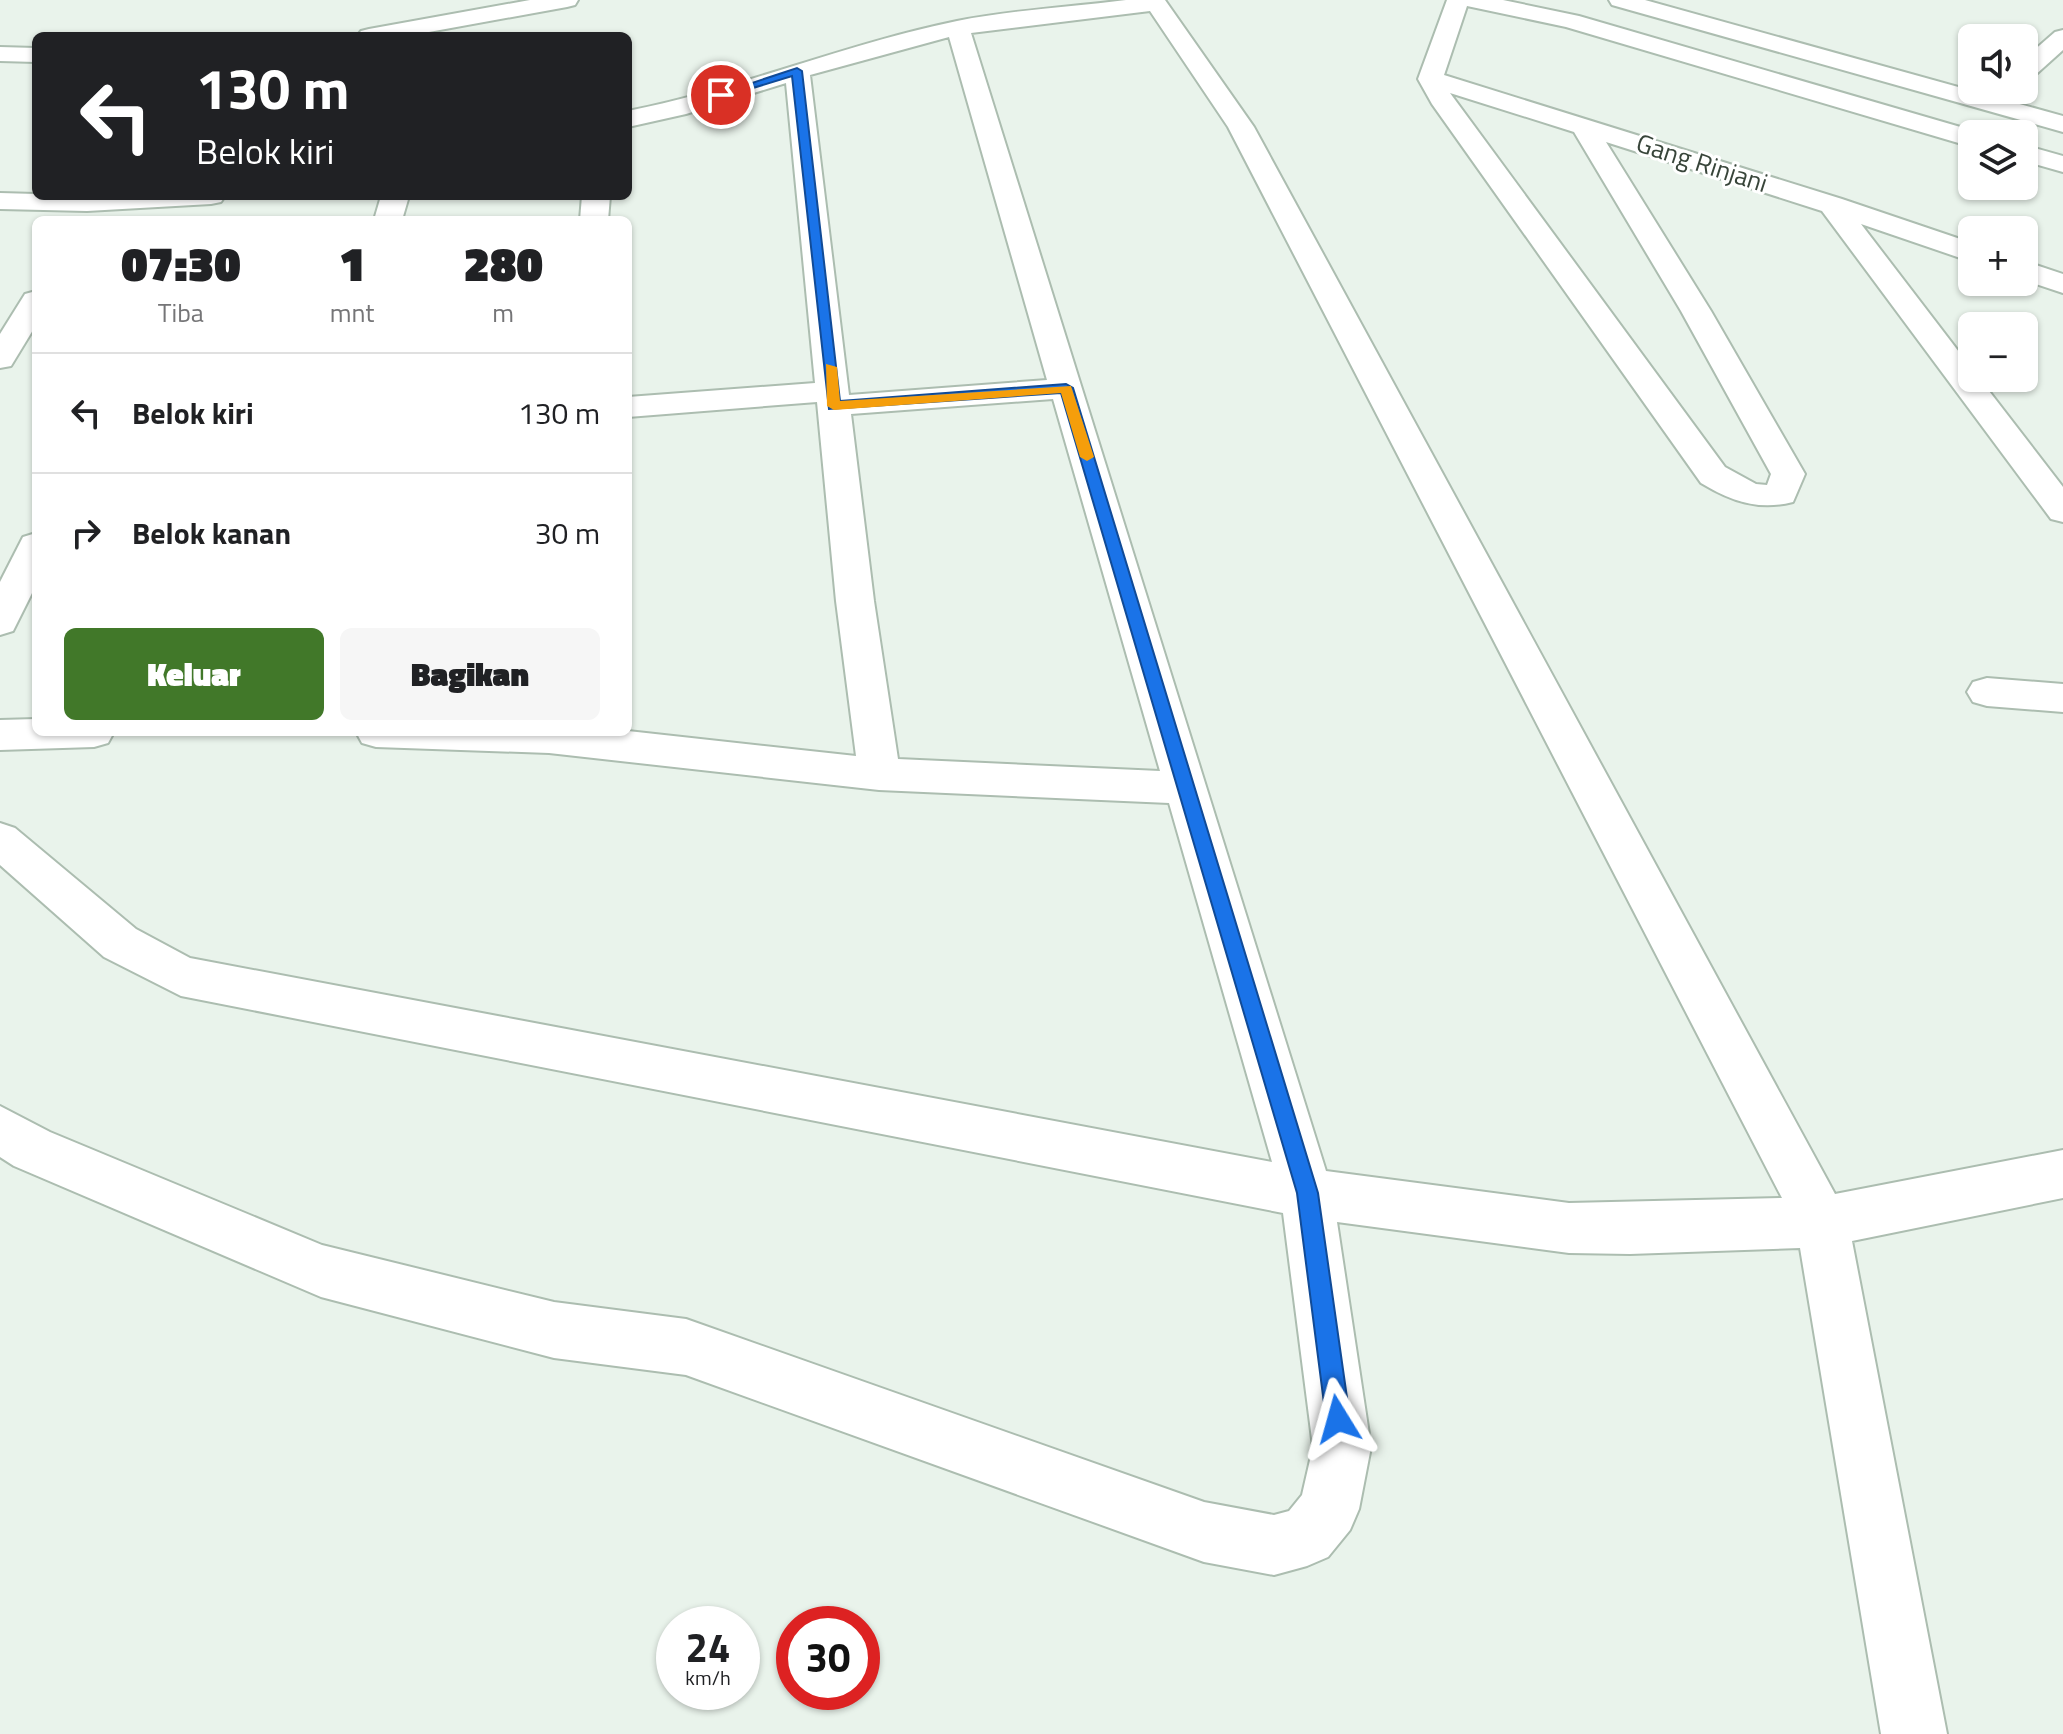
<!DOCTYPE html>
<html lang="id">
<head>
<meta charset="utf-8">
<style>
	:root { --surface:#fff; --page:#f6f6f6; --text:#202124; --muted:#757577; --line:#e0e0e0; --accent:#417829 }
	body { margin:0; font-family:"Titillium Web",sans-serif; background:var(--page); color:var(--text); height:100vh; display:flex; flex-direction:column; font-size:30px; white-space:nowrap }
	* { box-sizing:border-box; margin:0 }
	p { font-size:26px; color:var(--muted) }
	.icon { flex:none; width:44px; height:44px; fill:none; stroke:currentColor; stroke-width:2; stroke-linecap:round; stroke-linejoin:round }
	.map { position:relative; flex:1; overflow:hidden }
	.panel { position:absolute; left:32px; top:216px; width:600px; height:520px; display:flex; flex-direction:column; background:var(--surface); border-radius:12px; box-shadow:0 2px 6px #0004 }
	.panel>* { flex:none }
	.banner { position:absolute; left:32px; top:32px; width:600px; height:168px; border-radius:12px; box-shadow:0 2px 6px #0004; background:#202124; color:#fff; overflow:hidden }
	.fabs { position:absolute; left:1958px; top:24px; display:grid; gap:16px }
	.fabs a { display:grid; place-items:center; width:80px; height:80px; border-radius:12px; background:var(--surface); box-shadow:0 2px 6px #0004; font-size:40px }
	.speed { position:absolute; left:656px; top:1606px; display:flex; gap:16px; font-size:40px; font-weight:700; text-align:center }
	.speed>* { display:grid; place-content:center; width:104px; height:104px; border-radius:50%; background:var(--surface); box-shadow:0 2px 6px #0004; line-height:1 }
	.speed small { font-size:20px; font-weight:400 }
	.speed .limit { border:12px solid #d22; background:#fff; color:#111 }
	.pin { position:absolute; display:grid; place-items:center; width:68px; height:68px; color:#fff; margin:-34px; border:4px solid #fff; border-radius:50%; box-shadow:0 2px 8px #0007 }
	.me { position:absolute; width:88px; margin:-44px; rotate:352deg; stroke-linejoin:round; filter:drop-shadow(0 0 6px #0008) }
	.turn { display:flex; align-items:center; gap:28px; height:168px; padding:0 32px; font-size:36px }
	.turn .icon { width:104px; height:104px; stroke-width:2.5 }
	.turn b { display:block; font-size:56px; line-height:68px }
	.eta { display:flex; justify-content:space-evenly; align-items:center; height:136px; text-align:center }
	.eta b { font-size:48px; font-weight:800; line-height:56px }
	.button { display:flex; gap:16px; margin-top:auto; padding:16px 32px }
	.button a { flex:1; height:92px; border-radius:12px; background:var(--accent); color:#fff; font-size:32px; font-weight:800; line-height:92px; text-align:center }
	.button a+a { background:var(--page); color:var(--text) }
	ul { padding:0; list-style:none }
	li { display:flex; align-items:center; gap:24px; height:120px; padding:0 32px; border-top:2px solid var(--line) }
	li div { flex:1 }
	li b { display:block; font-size:30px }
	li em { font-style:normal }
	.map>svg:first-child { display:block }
</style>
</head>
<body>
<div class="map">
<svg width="2063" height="1734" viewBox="0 0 2063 1734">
	<rect width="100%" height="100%" fill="#e9f3eb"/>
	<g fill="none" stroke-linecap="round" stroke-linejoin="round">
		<g stroke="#acbdb0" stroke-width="4">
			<g id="minor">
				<path d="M530,0h48l-3,5 -8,2 -160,29h-50l4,-5 8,-2z"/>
				<path d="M1126,0h39l89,127 581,1067 228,-44v48l-211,43 95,493h-66l-81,-486 -170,6 -61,-1 -232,-31 34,225 -12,62 -9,21 -22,27 -21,9 -33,9 -70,-13 -518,-187 -132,-17 -233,-61 -307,-131 -14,-9v-51l50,26 272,113 232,57 132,17 518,183 70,13 15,-4 13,-16 11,-48 -30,-234 -1102,-217 -77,-39 -104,-92v-42l15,5 121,101 54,29 1082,204 -103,-359 -290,-13 -330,-37 -173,-6 -14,-4 -6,-11 272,-1 228,25 -20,-155 -19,-199 -189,15v-20l187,-14 -29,-300 -100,31 -58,13v-16c111,-22 217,-67 329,-90 55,-11 113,-14 169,-21zM1150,11l78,116 554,1071 -213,5 -243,-32 -355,-1138zM949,37l98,343 -198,15 -39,-320zM1053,399l107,372 -262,-12 -24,-158 -23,-187z"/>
				<path d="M1447,0h56l76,16 402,117 -9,1v13l-406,-120 -99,-21 -23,69 398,124 130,44v19l-111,-38 111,145v9h7l84,109v35l-12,-3 -229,-308 -216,-69 105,169 94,163 -12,28c-35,9 -62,-1 -92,-19l-269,-379 -14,-25zM1450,93l124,39 107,179 90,163 -4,11 -11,-1 -31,-17z"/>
				<path d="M1609,0h36l418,116v16l-451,-127z"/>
				<path d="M2063,30v20l-30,27 -9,2v-20l31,-27z"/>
				<path d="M0,47l36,1v14l-36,-1z"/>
				<path d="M2024,145l39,11v16l-39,-11z"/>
				<path d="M0,193l36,1v2h189l-4,6 -10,2 -124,7 -87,-2z"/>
				<path d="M381,196h28l-7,24h-28z"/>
				<path d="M582,196h28l-2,24h-28z"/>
				<path d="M2024,261l39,13v19l-39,-13z"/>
				<path d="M36,291v34l-25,41 -11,2v-34l25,-40z"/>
				<path d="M36,533v52l-23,46 -13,4v-53l23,-45z"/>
				<path d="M1987,678l76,6v28l-76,-6 -14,-4 -6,-10 6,-10z"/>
				<path d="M36,719v13h78l-6,11 -14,4 -94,3v-30z"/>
			</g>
		</g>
		<use href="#minor" fill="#fff" fill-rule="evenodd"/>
	</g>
	<path fill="#1a73e8" stroke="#114b97" stroke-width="2" d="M797,68l5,3 38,330 226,-17 7,4 245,805 32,226 -3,9 -9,3 -8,-3 -4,-9 -29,-226 -236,-800 -232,16 -37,-333 -68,21 -8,-2z"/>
	<path fill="#f59e0b" d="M826,364l11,3 3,34 231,-15 23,71 -7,4 -7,-4 -19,-64 -227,17 -7,-4z"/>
	<g text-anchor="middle" stroke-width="6" stroke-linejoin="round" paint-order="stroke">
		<g font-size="26" fill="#38453a" stroke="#fff">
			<text transform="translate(1702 163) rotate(18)" y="9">Gang Rinjani</text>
		</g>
	</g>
</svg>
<div class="fabs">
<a><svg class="icon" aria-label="sound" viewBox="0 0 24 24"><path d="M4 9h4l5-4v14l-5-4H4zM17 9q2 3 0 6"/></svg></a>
<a><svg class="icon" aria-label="layers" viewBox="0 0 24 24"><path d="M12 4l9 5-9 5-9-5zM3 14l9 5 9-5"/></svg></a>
<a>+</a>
<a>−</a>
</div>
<div class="speed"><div>24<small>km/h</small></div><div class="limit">30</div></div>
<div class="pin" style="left:721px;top:95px;background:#d93025"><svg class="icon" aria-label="arrive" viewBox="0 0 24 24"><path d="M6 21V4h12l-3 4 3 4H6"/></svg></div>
<svg class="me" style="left:1338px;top:1419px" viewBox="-20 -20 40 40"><path d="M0-17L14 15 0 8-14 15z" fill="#1a73e8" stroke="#fff" stroke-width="4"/></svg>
<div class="banner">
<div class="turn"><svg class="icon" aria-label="left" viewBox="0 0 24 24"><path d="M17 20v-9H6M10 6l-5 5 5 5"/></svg><div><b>130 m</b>Belok kiri</div></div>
</div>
<section class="panel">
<div class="eta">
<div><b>07:30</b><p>Tiba</p></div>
<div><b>1</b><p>mnt</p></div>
<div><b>280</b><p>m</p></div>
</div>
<ul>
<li><svg class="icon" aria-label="left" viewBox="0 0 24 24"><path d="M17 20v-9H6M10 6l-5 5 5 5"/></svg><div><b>Belok kiri</b></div><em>130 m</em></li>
<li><svg class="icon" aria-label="right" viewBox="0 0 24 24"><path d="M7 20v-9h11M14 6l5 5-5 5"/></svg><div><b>Belok kanan</b></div><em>30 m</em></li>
</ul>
<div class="button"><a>Keluar</a><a>Bagikan</a></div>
</section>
</div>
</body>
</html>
